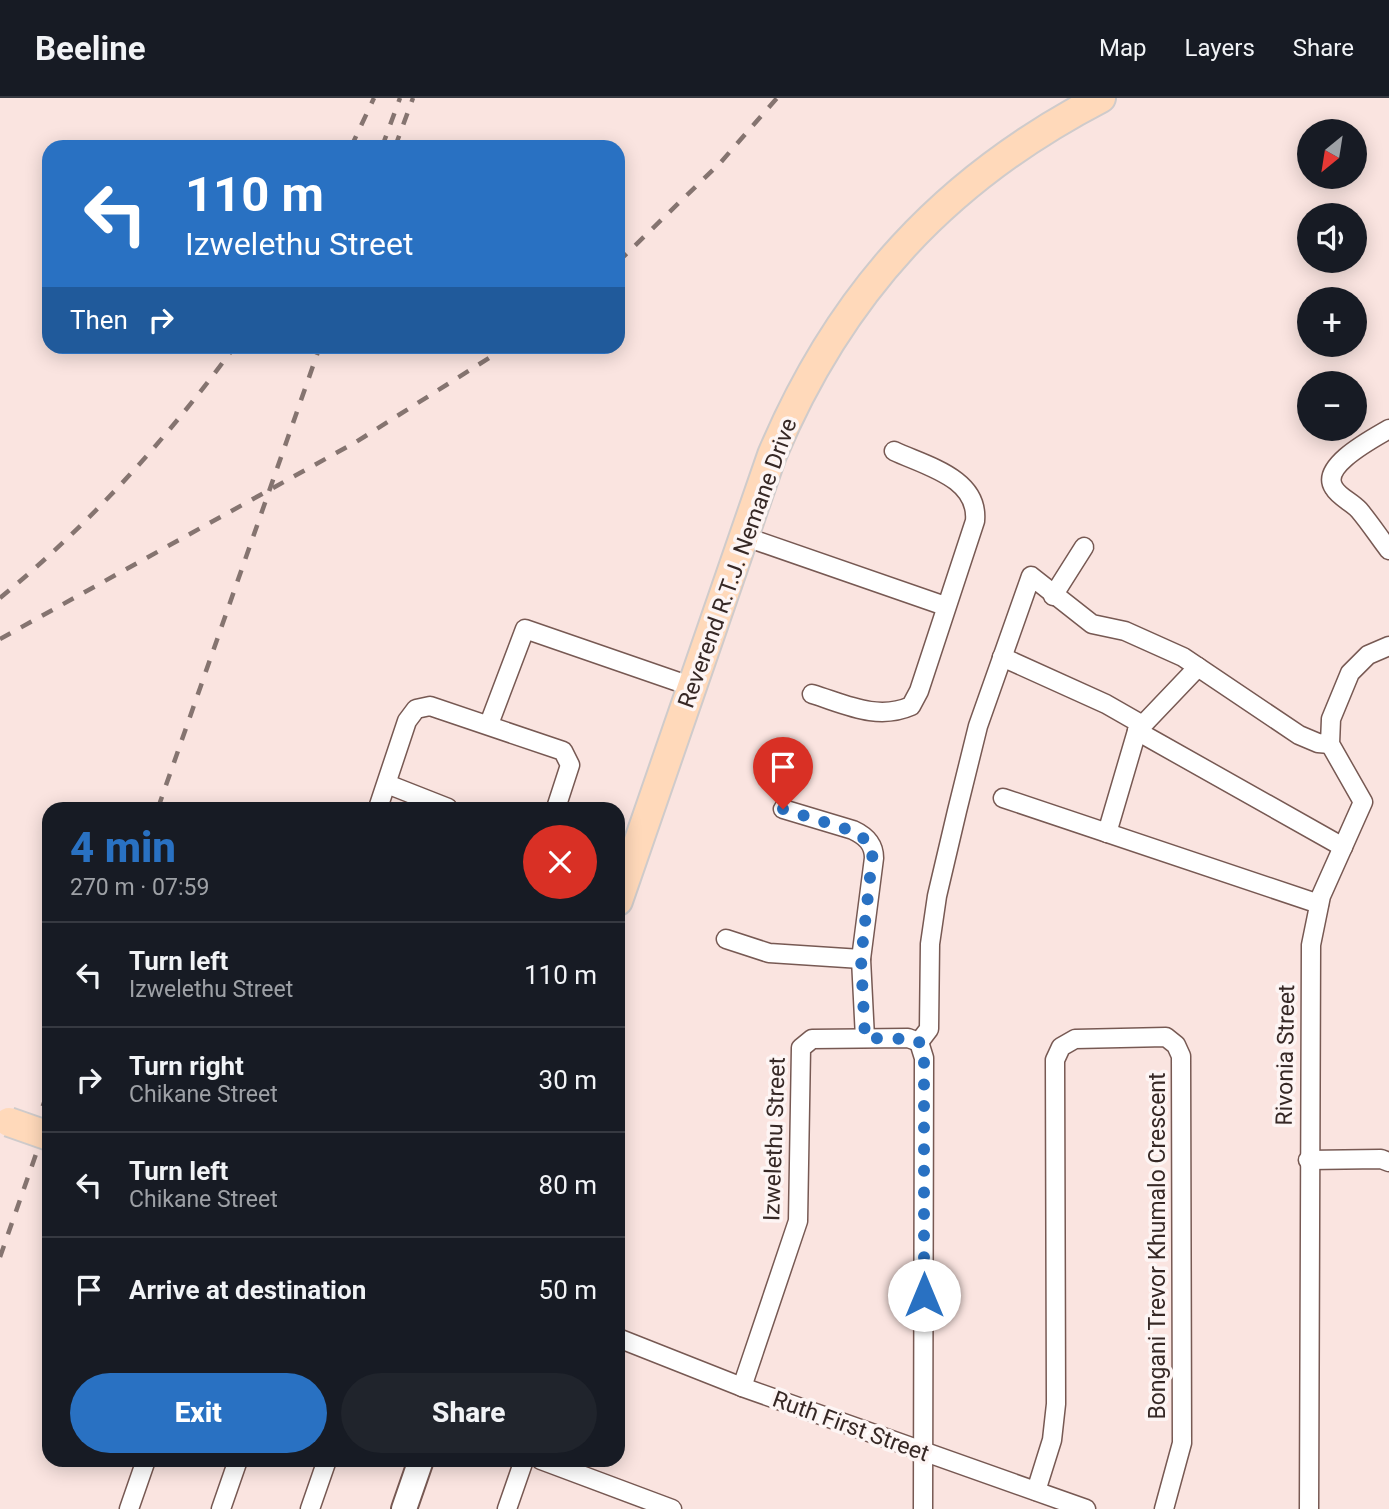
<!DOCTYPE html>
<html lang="en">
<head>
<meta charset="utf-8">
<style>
	:root { --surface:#171b24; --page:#20242c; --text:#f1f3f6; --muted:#9ea1a6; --line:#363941; --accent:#2971c2 }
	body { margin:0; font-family:Roboto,sans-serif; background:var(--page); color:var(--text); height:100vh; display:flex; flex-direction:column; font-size:26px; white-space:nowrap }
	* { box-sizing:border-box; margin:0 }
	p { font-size:23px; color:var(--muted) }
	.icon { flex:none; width:38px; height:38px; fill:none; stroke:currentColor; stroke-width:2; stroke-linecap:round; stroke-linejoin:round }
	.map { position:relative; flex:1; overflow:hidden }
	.drawer { position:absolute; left:42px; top:704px; width:583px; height:665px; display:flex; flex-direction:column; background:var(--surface); border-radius:21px; box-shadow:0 4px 18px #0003 }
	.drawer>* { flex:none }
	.banner { position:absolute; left:42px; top:42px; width:583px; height:214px; border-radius:21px; box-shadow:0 4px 18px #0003; background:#2971c2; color:#fff; overflow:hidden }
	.needle { width:46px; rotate:210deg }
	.tools { position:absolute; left:1297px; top:21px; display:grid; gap:14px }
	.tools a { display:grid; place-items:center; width:70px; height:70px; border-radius:50%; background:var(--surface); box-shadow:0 4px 18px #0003; font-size:35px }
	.pin { position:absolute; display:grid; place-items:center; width:60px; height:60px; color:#fff; margin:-72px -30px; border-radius:50% 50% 50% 0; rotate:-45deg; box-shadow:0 0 7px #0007 }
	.pin .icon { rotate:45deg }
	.me { position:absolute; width:77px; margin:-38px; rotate:0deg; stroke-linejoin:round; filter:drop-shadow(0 0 5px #0008) }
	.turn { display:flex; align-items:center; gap:24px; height:147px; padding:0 28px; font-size:32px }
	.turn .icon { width:91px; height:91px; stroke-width:2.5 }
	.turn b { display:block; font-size:49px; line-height:60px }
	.then { display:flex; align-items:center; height:66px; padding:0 28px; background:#0003; gap:14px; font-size:26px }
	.round { display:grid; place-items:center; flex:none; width:74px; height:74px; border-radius:37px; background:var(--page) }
	.overview { display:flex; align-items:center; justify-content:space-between; height:119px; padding:0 28px }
	h1 { font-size:42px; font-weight:800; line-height:52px; color:var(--accent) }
	.primary-button { display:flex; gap:14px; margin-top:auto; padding:14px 28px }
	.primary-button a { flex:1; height:80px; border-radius:42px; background:var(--accent); color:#fff; font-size:28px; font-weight:800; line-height:80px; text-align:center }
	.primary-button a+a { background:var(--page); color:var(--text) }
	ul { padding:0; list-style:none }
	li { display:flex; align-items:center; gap:21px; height:105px; padding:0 28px; border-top:2px solid var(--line) }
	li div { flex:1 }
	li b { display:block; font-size:26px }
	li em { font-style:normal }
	header { display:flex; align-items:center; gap:42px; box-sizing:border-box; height:98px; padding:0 35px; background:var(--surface); border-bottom:2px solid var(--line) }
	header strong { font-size:33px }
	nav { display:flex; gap:38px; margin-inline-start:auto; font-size:24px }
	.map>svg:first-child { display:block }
</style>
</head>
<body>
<header>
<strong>Beeline</strong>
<nav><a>Map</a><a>Layers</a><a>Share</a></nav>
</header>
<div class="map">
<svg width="1389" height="1411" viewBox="0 0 1389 1411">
	<rect width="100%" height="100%" fill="#fae4e0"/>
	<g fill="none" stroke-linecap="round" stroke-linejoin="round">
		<g stroke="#775953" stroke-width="21">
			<g id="street">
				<path d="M1389,331c-15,9 -70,37 -55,59 5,9 18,14 25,22 11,13 20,27 30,40"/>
				<path d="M743,438l202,70"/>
				<path d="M1053,498l31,-49"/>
				<path d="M1002,559l104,47 35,20"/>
				<path d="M812,596c33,10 65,27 99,12l8,-15 56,-170c4,-43 -49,-55 -81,-70"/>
				<path d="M489,626l36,-95 168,58"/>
				<path d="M1137,633l206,116"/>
				<path d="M387,686l61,24"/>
				<path d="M1003,700l316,106"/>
				<path d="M378,710l29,-87 9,-12 14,-3 133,45 7,14 -14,43"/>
				<path d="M783,711l70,21c13,6 21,14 21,28l-13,101 4,79"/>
				<path d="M1107,735l30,-102 61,-64"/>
				<path d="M726,841l43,14 92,6"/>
				<path d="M919,944l10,-13 1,-85 7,-48 20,-85 21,-85 53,-150 61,48 33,7 58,26 116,78 19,8 12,1"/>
				<path d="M919,944l5,16 -1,451"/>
				<path d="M1308,1062l73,-1 8,3"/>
				<path d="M618,1240l124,49 344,122"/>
				<path d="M742,1289l56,-166 3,-173 11,-9 96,-1 11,4"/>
				<path d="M541,1362l131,49"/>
				<path d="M1036,1393l16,-51 4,-36 -1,-344 6,-13 14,-8 91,-2 10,8 5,11 1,387 -18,66"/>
				<path d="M129,1411l17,-49"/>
				<path d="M221,1411l17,-49"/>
				<path d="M310,1411l17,-49"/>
				<path d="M507,1411l17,-49"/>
				<path d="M1309,1411l2,-564 10,-49 42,-94 -33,-58 1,-25 19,-46 18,-18 21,-9"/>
			</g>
		</g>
		<g stroke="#775953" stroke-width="28">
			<path id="secondary" d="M404,1411l17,-49"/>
		</g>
		<g stroke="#cfcbcb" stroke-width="32">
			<path id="primary" d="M618,803l154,-446c68,-162 173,-276 329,-357"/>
		</g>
		<use href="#street" stroke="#fff" stroke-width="18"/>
		<use href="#secondary" stroke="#fff" stroke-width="24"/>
		<use href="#primary" stroke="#ffd9ba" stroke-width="28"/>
		<g stroke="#857470" stroke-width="4.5" stroke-dasharray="12 12" stroke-linecap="butt">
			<path d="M351,49l23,-49"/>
			<path d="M382,49l18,-49"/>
			<path d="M395,49l18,-49"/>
			<path d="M618,164l103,-100 56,-64"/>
			<path d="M0,500c90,-74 166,-158 235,-252"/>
			<path d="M0,541l356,-197 152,-96"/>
			<path d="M158,710l162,-462"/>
			<path d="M35,1031l14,-41"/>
			<path d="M0,1159l49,-140"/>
		</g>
		<g stroke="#cfcbcb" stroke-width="32" stroke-linecap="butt">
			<path id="primary-bridge" d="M9,1024l40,14"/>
		</g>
		<use href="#primary-bridge" stroke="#ffd9ba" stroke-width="28"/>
	</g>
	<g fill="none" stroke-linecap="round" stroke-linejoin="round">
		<path stroke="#2971c2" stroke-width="12" stroke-dasharray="0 21.6" d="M783,711l76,24 14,17 -12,109 4,79 48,1 6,3 5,10v243"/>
	</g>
	<g text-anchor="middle" stroke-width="7" stroke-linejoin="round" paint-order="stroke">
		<g font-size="23" fill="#362825" stroke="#fdf5f4">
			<text transform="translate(737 465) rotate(-70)" y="8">Reverend R.T.J. Nemane Drive</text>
			<text transform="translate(1285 957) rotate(-89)" y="8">Rivonia Street</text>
			<text transform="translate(774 1041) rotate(-88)" y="8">Izwelethu Street</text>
			<text transform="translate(1157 1148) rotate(-90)" y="8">Bongani Trevor Khumalo Crescent</text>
			<text transform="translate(851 1328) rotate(20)" y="8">Ruth First Street</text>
		</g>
	</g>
</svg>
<div class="tools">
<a><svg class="needle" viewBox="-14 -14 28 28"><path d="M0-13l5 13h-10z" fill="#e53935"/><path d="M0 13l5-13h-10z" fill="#9ea1a6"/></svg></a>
<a><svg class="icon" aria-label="sound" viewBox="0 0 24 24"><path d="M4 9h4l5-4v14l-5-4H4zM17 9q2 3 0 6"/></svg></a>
<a>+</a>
<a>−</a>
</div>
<div class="pin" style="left:783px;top:711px;background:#d93025"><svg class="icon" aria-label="arrive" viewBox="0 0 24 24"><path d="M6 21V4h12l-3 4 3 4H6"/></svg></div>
<svg class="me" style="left:924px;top:1197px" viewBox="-20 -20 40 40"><circle r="19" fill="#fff"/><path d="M0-13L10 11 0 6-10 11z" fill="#2971c2"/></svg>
<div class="banner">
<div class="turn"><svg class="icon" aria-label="left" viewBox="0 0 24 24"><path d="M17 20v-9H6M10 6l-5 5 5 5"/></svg><div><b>110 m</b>Izwelethu Street</div></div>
<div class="then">Then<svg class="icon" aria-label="right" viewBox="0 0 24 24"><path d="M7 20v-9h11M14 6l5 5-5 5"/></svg></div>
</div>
<section class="drawer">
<div class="overview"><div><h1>4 min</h1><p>270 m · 07:59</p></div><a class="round" style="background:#d93025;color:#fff"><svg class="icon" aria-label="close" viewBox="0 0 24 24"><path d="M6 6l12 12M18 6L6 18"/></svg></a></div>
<ul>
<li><svg class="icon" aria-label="left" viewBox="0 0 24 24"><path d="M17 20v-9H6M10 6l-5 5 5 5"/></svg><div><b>Turn left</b><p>Izwelethu Street</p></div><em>110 m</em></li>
<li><svg class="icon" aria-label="right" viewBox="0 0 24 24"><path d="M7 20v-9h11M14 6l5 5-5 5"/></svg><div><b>Turn right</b><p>Chikane Street</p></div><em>30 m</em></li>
<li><svg class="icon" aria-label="left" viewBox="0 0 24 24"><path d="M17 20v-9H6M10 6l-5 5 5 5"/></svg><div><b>Turn left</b><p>Chikane Street</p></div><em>80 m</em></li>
<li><svg class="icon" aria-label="arrive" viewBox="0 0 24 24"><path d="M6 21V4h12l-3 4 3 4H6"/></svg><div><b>Arrive at destination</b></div><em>50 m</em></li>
</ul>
<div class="primary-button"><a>Exit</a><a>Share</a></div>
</section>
</div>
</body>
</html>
